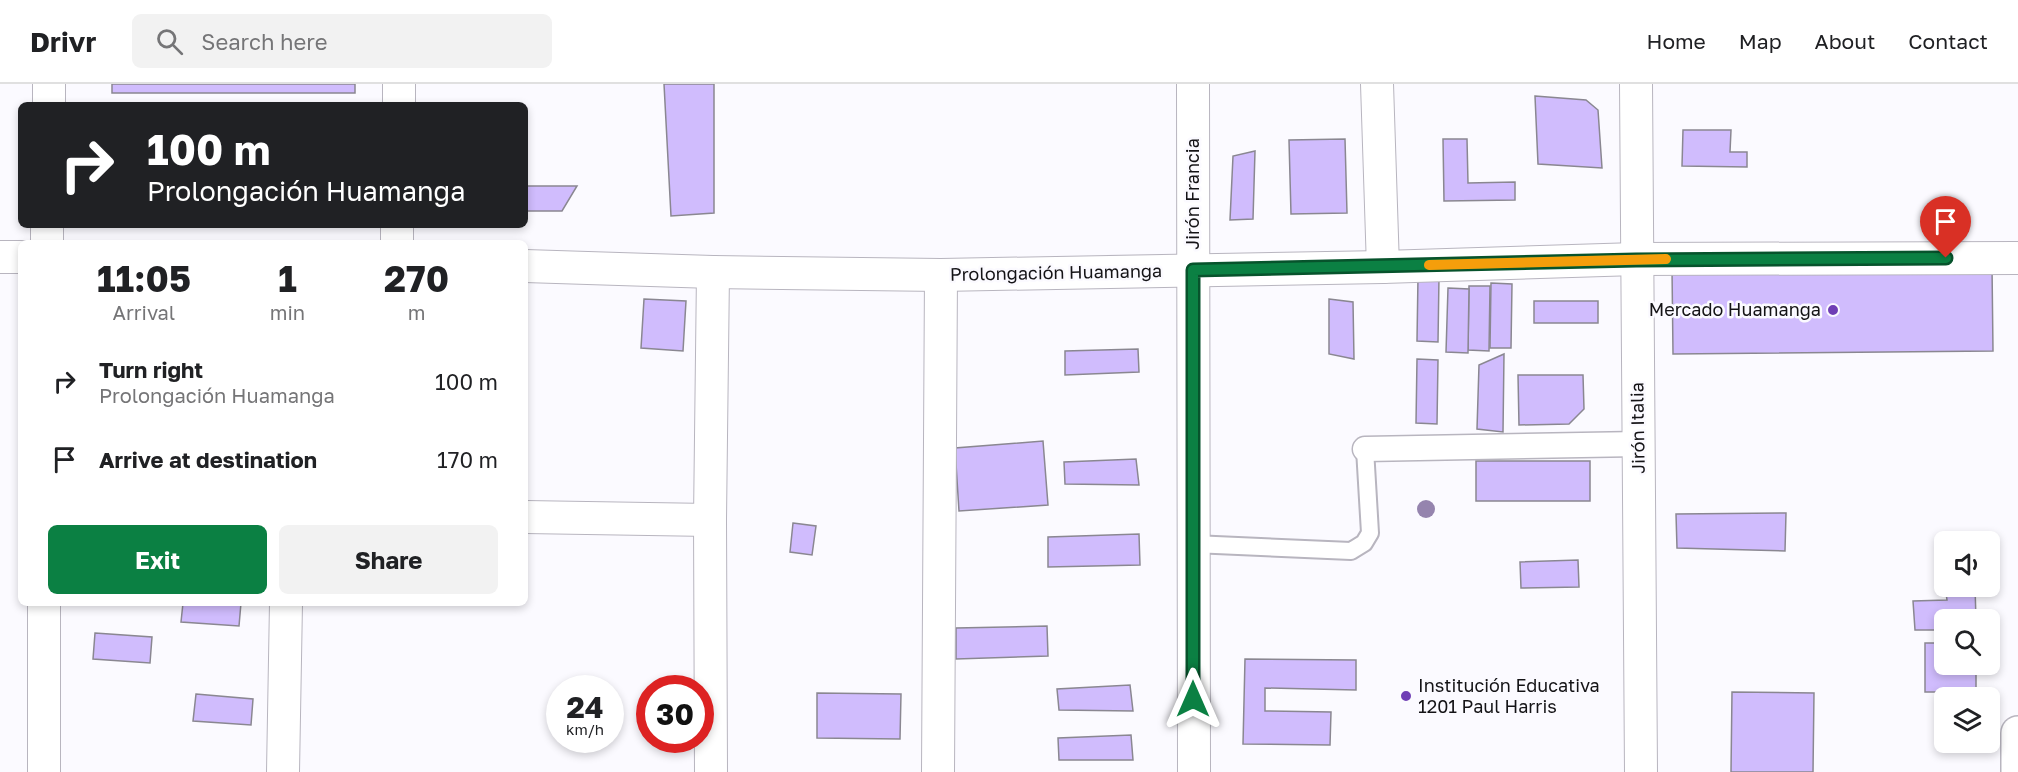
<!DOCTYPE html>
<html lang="en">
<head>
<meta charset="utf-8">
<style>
	:root { --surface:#fff; --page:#f2f2f2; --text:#202124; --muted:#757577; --line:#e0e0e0; --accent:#0b8043 }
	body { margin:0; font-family:"Golos Text",sans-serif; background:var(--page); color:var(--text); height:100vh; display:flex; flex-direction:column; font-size:22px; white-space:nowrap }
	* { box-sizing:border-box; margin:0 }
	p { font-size:20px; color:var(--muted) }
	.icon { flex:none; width:33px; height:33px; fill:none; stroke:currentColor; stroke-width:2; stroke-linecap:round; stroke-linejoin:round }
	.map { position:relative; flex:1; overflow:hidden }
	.sheet { position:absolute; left:18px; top:156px; width:510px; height:366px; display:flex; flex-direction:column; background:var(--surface); border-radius:9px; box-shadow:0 3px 9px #0003 }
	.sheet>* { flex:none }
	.top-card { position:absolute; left:18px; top:18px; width:510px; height:126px; border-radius:9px; box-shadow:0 3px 9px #0003; background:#202124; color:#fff; overflow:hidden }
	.tools { position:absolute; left:1934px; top:447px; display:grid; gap:12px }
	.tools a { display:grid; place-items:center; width:66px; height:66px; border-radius:9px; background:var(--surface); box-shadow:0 3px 9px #0003; font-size:30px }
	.speed { position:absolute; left:546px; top:591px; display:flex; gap:12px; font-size:30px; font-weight:700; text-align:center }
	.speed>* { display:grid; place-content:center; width:78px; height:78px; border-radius:50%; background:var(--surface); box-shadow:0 3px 9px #0003; line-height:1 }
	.speed small { font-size:15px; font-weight:400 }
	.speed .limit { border:9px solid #d22; background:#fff; color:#111 }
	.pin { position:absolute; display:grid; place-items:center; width:51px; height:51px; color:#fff; margin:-62px -26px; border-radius:50% 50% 50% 0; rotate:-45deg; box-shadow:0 0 6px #0007 }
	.pin .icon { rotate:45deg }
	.me { position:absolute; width:66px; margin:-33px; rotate:0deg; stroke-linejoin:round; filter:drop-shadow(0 0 4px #0008) }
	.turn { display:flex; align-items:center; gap:21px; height:126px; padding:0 30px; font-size:27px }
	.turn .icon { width:78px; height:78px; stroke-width:2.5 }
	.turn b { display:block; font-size:42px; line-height:51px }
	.eta { display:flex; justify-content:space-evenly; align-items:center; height:102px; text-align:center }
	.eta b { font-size:36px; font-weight:700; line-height:42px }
	.button { display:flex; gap:12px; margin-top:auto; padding:12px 30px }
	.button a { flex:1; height:69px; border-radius:9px; background:var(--accent); color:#fff; font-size:24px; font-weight:700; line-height:69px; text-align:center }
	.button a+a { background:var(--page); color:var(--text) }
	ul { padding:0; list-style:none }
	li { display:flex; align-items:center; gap:18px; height:78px; padding:0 30px }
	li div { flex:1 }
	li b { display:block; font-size:22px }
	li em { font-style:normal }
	header { display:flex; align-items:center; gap:36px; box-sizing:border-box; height:84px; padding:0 30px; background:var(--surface); border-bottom:2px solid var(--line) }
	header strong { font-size:28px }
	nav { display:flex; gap:33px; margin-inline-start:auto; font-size:21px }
	.search { width:420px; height:54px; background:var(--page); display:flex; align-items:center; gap:15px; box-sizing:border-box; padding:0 21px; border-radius:9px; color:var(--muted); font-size:22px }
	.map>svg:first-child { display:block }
</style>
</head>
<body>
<header>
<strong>Drivr</strong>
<div class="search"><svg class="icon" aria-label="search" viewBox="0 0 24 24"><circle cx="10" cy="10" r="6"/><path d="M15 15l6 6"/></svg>Search here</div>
<nav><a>Home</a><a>Map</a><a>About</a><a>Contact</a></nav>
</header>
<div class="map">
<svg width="2018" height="688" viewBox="0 0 2018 688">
	<rect width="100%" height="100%" fill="#fbfaff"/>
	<g fill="#d0bcfd" stroke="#8a8791" stroke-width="1.5">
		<rect x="112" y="0" width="243" height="9"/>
		<path d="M664,0h50v129l-43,3z"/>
		<path d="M1535,12l51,4 12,10 4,58 -64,-4z"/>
		<path d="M1683,46h48l-1,22h17v15l-65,-1z"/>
		<path d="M1345,55l2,74 -56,1 -2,-74z"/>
		<path d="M1443,55h24l1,44 47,-1v18l-71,1z"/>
		<path d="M1255,67l-2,68 -23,1 3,-64z"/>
		<path d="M525,102h52l-15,25h-37z"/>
		<path d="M1992,182l1,85 -320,3 -1,-85z"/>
		<path d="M1418,193h21l-1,65 -21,-1z"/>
		<path d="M1491,199l21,1 -1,64h-21z"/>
		<path d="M1469,202h21l-1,65 -21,-1z"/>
		<path d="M1448,204l21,1 -1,64 -22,-1z"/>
		<path d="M644,215l42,2 -3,50 -42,-3z"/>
		<path d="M1329,215l24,3 1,57 -25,-5z"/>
		<rect x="1534" y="217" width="64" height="22"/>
		<path d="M1138,265l1,23 -74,3v-24z"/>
		<path d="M1504,270l-1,78 -26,-3 2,-64z"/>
		<path d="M1417,275l21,1 -1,64 -21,-1z"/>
		<path d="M1518,291h65l1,34 -15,15 -50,1z"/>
		<path d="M1043,357l5,64 -89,6 -4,-63z"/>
		<path d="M1136,375l3,26 -74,-1 -1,-22z"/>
		<rect x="1476" y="377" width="114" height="40"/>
		<path d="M1786,429l-1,38 -108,-3 -1,-34z"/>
		<path d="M793,439l23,3 -4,29 -22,-3z"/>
		<path d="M1139,450l1,31 -92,2v-30z"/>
		<path d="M1578,476l1,27 -58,1 -1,-26z"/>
		<path d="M1945,502h30l1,34h-32v10h-29l-2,-29 34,-1z"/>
		<path d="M183,519h58l-2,23 -58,-4z"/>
		<path d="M1047,542l1,30 -92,3v-31z"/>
		<path d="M95,549l57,4 -2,26 -57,-4z"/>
		<path d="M1925,559h19v21h32v28h-51z"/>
		<path d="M1245,575l111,1v30l-91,-2v23l66,1 -1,33 -87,-1z"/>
		<path d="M1130,601l3,26 -74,-1 -2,-21z"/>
		<path d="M1732,608l82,1 -1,79h-82z"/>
		<path d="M817,609l84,1 -1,45 -83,-1z"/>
		<path d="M196,610l57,5 -2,26 -58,-4z"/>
		<path d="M1131,651l2,25h-74l-1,-22z"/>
	</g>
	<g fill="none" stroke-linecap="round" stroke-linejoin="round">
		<g stroke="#b8b5bf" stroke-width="20">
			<path id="service" d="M1193,460l158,7 13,-8 6,-10 -5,-84"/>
		</g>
		<g stroke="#b8b5bf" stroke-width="27">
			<path id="pedestrian" d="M1365,365l274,-5"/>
		</g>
		<g stroke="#b8b5bf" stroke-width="34">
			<g id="minor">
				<path d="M1193,0l1,688"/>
				<path d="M1377,0l6,183"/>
				<path d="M1636,0l5,688"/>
				<path d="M49,21v-21"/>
				<path d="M399,21v-21"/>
				<path d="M47,159v-18"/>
				<path d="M397,159v-18"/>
				<path d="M0,173h21"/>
				<path d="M525,182l188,6 228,3 442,-8 253,-8 382,-1"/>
				<path d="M525,433l185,3"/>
				<path d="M44,688v-169"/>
				<path d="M283,688l3,-169"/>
				<path d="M711,688l-1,-252 3,-248"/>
				<path d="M938,688l3,-497"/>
			</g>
		</g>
		<g stroke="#b8b5bf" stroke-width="36">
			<path id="tertiary" d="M2018,688v-39"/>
		</g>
		<use href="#service" stroke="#fff" stroke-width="16"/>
		<use href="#pedestrian" stroke="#fff" stroke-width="24"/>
		<use href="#minor" stroke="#fff" stroke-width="32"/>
		<use href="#tertiary" stroke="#fff" stroke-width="33"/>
	</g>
	<circle fill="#9584ae" cx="1426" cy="425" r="9"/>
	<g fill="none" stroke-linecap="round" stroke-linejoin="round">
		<g stroke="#07532c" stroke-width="15">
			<path id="route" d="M1193,615v-429l443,-10 310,-2"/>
		</g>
		<use href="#route" stroke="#0b8043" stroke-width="10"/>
		<path stroke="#f59e0b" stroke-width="10" d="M1429,181l237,-6"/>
	</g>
	<g fill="#6f3eb5" stroke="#fbfaff" stroke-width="2">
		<circle cx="1833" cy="226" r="6"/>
		<circle cx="1406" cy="612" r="6"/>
	</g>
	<g text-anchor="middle" stroke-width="5" stroke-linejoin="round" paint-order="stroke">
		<g font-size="18" fill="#141316" stroke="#fbfaff">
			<text transform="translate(1193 110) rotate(-90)" y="6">Jirón Francia</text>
			<text transform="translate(1056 189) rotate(-1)" y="6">Prolongación Huamanga</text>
			<text transform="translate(1638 344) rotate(-91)" y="6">Jirón Italia</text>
		</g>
		<g font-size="18" fill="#141316" stroke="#fbfaff" text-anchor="end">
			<text x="1821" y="232">Mercado Huamanga</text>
			<text x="1418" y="608" text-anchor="start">Institución Educativa<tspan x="1418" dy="21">1201 Paul Harris</tspan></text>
		</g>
	</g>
</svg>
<div class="tools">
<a><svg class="icon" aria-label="sound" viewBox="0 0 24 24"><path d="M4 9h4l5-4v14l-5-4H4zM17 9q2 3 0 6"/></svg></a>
<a><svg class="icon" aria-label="search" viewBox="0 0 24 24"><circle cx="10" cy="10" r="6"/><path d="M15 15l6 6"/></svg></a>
<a><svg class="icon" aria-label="layers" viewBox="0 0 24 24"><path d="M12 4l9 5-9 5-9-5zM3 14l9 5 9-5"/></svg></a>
</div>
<div class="speed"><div>24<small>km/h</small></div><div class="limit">30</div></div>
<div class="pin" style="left:1946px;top:174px;background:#d93025"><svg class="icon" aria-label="arrive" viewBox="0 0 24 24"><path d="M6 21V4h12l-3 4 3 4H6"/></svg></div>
<svg class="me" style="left:1193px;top:615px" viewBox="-20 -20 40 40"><path d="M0-17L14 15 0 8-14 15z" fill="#0b8043" stroke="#fff" stroke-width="4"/></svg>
<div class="top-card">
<div class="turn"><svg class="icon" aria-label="right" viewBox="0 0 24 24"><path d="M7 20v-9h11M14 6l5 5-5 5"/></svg><div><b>100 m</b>Prolongación Huamanga</div></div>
</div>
<section class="sheet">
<div class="eta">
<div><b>11:05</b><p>Arrival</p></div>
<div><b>1</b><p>min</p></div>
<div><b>270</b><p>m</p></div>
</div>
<ul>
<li><svg class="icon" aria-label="right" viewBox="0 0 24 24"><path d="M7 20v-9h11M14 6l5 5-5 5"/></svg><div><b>Turn right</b><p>Prolongación Huamanga</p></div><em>100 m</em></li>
<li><svg class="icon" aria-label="arrive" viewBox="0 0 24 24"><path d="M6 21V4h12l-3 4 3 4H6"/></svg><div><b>Arrive at destination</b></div><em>170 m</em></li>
</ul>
<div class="button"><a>Exit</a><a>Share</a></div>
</section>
</div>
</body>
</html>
